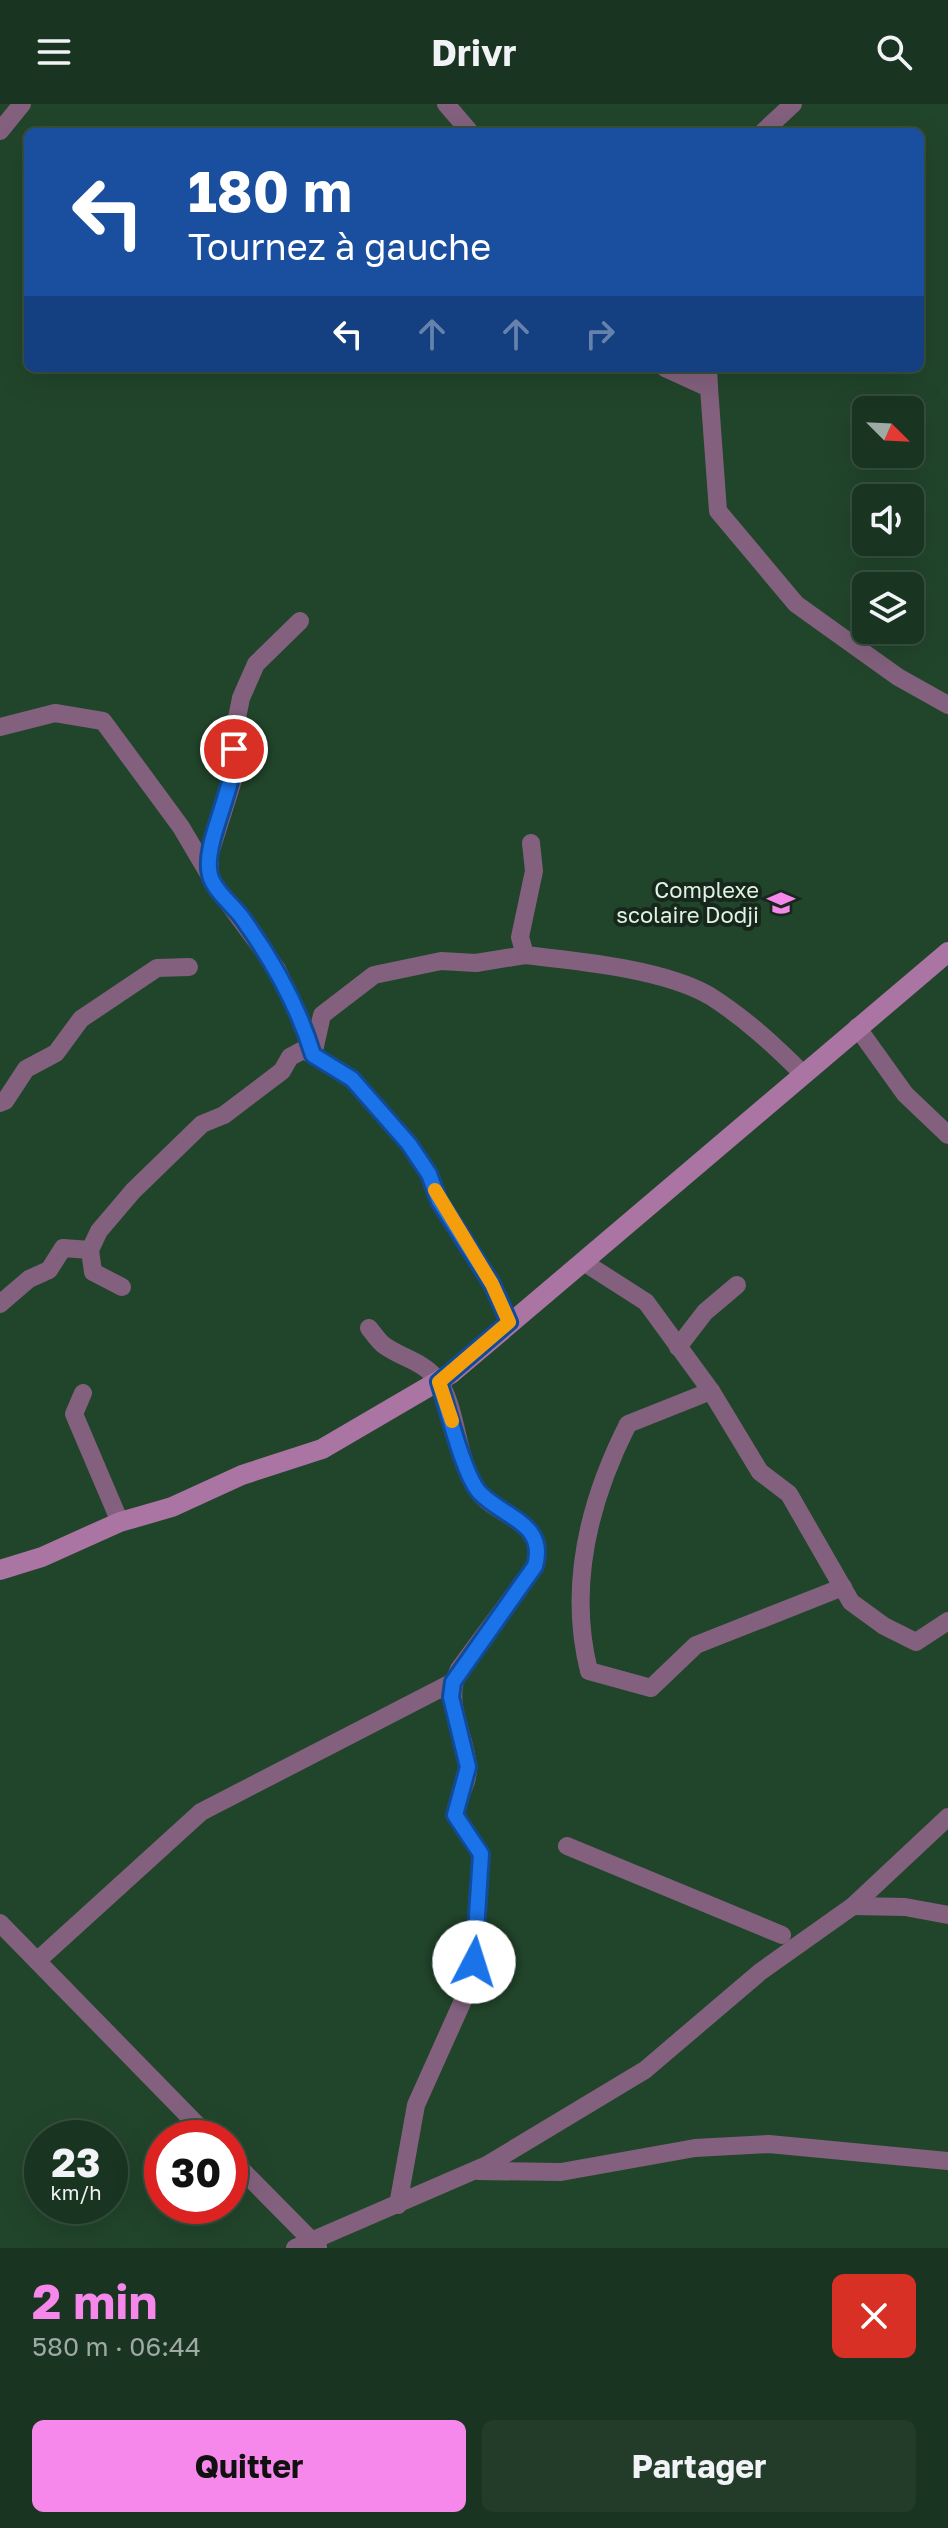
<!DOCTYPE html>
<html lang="fr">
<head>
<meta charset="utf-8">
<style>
	:root { --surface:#193420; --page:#223c29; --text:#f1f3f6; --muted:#9faaa5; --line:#374f3e; --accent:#f788eb }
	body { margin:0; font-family:"Golos Text",sans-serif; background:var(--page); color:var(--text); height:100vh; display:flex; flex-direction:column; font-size:30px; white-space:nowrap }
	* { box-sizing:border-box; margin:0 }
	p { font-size:26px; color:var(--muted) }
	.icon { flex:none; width:44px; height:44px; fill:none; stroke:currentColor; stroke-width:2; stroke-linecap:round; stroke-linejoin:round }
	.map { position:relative; height:2144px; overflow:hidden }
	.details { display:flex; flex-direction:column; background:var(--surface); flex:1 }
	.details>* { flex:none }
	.guide { position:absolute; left:24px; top:24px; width:900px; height:244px; border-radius:12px; box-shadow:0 8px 32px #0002,0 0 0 2px var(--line); background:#1a4fa0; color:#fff; overflow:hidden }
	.needle { width:52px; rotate:114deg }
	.fabs { position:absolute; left:852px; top:292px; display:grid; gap:16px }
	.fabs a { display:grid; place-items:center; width:72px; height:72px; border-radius:12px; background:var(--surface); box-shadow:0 8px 32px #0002,0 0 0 2px var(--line); font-size:40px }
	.speed { position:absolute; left:24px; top:2016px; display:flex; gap:16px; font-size:40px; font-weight:700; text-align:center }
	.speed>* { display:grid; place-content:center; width:104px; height:104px; border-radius:50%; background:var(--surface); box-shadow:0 8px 32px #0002,0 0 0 2px var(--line); line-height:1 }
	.speed small { font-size:20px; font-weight:400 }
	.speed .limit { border:12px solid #d22; background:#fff; color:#111 }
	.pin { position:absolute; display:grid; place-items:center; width:68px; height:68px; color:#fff; margin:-34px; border:4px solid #fff; border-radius:50%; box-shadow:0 2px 8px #0007 }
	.me { position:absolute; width:88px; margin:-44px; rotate:5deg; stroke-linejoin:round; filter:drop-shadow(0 0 6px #0008) }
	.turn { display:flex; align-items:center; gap:28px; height:168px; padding:0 32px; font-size:36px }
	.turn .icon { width:104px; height:104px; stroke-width:2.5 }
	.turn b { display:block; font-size:56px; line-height:68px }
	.lanes { display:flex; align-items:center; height:76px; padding:0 32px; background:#0003; justify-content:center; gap:40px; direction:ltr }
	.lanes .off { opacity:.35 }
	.round { display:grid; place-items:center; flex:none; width:84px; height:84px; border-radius:12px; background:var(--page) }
	.headline { display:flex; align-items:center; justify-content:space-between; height:136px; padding:0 32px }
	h1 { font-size:48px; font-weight:700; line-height:60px; color:var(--accent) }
	.action { display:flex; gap:16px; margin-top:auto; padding:16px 32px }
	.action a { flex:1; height:92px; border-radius:12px; background:var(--accent); color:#111; font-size:32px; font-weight:700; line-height:92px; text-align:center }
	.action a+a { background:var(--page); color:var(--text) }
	header { display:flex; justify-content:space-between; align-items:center; height:104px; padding:0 32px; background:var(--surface); font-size:36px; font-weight:700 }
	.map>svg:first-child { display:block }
</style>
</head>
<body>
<header><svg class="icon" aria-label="menu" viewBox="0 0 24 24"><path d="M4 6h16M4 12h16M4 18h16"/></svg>Drivr<svg class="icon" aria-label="search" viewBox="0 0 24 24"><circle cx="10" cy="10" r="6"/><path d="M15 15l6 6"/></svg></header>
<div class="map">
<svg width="948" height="2144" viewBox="0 0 948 2144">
	<rect width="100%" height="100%" fill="#21452b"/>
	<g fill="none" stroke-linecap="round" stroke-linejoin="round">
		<g stroke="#83617e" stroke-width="18">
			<path d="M446,0l24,28"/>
			<path d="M0,27l22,-27"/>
			<path d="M763,28l30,-28"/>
			<path d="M665,264l44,20 9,123 78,93 102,73 50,28"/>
			<path d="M708,264l1,20"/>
			<path d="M0,623l55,-14 48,8 78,106 36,61 60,81 28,59 8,27 39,24 57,65 20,30 10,27 53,83 17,38"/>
			<path d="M531,739l3,28 -14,66 5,18c53,6 139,14 185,41 35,22 65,50 94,79"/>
			<path d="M210,772v-23l24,-76v-44l7,-35 15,-34 44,-43"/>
			<path d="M857,923l48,67 43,41"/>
			<path d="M0,999l5,-2 21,-32 30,-16 25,-34 76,-51 32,-1"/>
			<path d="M585,1159l61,39 65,89 49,81 29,22 62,108 33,24 32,16 32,-21"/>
			<path d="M122,1183l-29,-15 -3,-22 9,-19 34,-40 69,-67 22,-9 58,-44 8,-14 13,-7 10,5 9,-40 52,-40 67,-14 35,2 49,-8"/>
			<path d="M0,1200l29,-25 20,-9 14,-22 27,2"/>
			<path d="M369,1224c5,6 10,14 16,18 19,13 37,15 52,33 21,28 19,81 40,111 21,30 71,29 58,76l-76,103c-16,34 6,63 9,98 1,17 -12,31 -13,48l26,39 -7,108 -9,34 -49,109 -18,100"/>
			<path d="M678,1243l27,-35 32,-27"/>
			<path d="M711,1287l-83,33c-39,77 -60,163 -39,247l62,17 45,-43 147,-58"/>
			<path d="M83,1289l-9,21 46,108"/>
			<path d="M567,1742l215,89"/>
			<path d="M853,1802l52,1 43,8"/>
			<path d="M0,1819l210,215"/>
			<path d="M37,1857l164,-149 252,-130"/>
			<path d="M230,2054l88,89"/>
			<path d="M478,2067l83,1 134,-24 74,-4 179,17"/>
			<path d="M295,2144l192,-83 158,-95 115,-98 93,-66 95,-89"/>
		</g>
		<path stroke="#aa75a3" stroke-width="20" d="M0,1466l42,-13 78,-35 52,-15 70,-32 80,-26 130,-76 496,-421"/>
	</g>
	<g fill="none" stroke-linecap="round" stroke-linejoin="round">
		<g stroke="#114b97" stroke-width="20">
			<path id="route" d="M234,645c2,41 -32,94 -24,126 4,16 24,31 33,44 30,42 55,86 70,136l39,24 57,65 20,30 10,27 53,83 17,38 -70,60c8,24 25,95 41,111 24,25 67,30 55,73l-82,116 -2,15 17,70 -13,48 26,39 -7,108"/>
		</g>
		<use href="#route" stroke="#1a73e8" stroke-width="14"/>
		<path stroke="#f59e0b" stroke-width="14" d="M435,1086l57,94 17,38 -70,60 13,39"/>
	</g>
	<defs>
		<g id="school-bare" transform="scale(2.16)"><path d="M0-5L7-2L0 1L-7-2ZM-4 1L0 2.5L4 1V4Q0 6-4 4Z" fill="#f788eb" stroke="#18271b" stroke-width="2.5" paint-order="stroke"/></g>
	</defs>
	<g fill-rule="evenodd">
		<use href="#school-bare" x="781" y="799"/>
	</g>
	<g text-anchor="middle" stroke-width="8" stroke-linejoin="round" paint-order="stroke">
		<g font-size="22" fill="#dff3e3" stroke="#18271b" text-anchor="end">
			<text x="759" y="794">Complexe<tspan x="759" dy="25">scolaire Dodji</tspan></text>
		</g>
	</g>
</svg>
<div class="fabs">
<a><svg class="needle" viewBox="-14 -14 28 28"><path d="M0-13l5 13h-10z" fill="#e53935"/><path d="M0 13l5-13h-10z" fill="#9faaa5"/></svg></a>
<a><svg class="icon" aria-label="sound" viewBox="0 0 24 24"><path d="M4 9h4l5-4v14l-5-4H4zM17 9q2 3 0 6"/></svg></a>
<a><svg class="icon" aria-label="layers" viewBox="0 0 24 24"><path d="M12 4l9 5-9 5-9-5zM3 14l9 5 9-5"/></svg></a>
</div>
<div class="speed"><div>23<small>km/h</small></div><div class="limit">30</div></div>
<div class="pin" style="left:234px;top:645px;background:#d93025"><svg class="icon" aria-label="arrive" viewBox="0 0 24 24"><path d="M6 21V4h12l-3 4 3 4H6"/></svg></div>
<svg class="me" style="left:474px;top:1858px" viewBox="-20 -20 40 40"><circle r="19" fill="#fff"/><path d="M0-13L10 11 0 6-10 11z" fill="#1a73e8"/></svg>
<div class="guide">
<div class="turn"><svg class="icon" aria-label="left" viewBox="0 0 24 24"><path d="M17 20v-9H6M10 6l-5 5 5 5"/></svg><div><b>180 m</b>Tournez à gauche</div></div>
<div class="lanes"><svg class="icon" aria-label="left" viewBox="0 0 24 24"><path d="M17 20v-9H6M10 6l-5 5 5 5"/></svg><svg class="icon off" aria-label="ahead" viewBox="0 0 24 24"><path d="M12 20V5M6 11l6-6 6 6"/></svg><svg class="icon off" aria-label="ahead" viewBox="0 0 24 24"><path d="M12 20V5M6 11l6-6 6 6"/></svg><svg class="icon off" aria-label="right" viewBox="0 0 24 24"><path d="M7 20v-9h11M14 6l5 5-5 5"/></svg></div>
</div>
</div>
<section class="details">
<div class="headline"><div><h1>2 min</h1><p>580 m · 06:44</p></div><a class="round" style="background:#d93025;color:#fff"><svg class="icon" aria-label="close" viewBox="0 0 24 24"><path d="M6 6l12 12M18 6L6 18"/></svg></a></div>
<div class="action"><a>Quitter</a><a>Partager</a></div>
</section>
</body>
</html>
